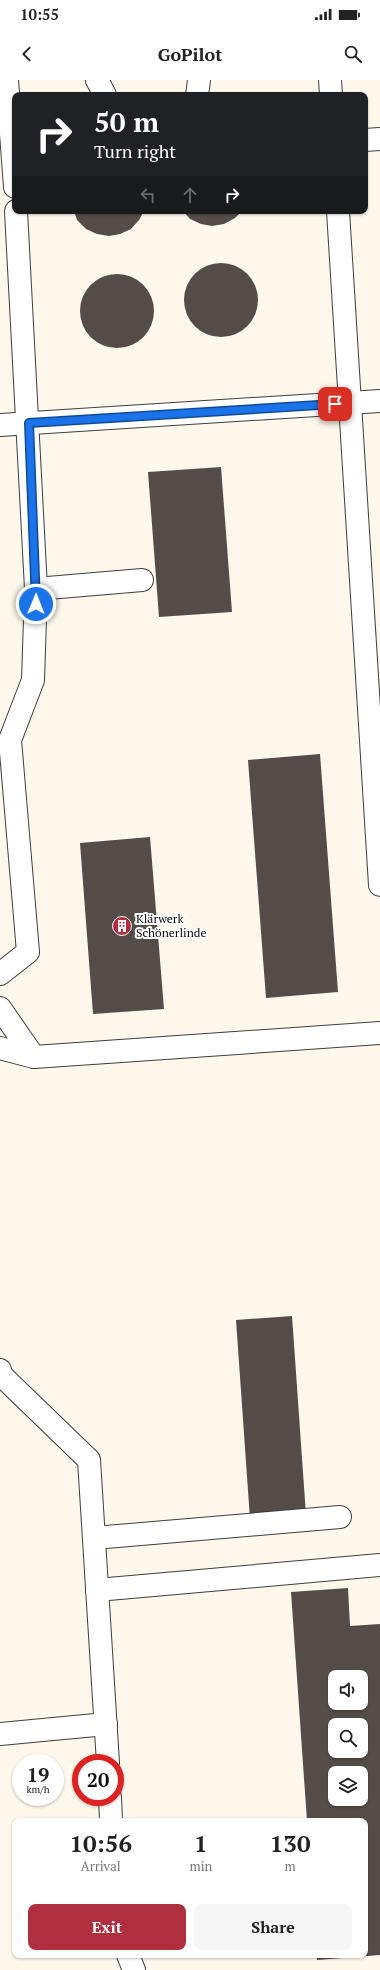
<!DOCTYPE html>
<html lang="en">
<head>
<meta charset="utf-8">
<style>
	:root { --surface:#fff; --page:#f6f6f6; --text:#222; --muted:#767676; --accent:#af2f3e }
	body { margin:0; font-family:"PT Serif",serif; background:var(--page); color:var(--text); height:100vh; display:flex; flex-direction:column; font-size:15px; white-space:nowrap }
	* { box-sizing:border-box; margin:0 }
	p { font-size:13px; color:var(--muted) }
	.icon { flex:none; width:22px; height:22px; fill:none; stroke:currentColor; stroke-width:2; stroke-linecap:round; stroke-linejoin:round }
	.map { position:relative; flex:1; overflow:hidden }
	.sheet { position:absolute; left:12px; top:1738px; width:356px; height:140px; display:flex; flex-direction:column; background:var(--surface); border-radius:8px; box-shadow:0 1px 3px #0004 }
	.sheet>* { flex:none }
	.hud { position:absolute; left:12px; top:12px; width:356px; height:122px; border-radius:8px; box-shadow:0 1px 3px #0004; background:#202124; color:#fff; overflow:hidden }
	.fabs { position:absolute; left:328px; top:1590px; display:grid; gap:8px }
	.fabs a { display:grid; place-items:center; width:40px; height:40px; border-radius:8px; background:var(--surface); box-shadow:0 1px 3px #0004; font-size:20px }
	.speed { position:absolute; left:12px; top:1674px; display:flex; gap:8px; font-size:20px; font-weight:700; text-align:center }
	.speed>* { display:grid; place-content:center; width:52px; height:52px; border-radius:50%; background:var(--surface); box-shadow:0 1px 3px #0004; line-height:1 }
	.speed small { font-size:10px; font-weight:400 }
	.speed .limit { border:6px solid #d22; background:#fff; color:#111 }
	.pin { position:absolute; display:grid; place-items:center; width:34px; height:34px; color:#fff; margin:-17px; border-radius:8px; box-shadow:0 2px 6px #0006 }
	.me { position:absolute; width:44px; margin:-22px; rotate:1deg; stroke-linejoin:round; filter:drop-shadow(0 0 3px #0008) }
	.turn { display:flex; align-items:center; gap:14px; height:84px; padding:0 16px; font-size:18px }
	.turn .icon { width:52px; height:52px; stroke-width:2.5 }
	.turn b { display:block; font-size:28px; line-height:34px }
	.lanes { display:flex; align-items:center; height:38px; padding:0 16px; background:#0003; justify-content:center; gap:20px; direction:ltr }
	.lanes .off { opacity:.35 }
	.eta { display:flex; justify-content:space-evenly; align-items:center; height:68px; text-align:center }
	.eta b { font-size:24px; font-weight:800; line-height:28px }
	.cta { display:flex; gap:8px; margin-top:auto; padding:8px 16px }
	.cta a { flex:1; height:46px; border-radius:8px; background:var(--accent); color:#fff; font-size:16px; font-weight:800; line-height:46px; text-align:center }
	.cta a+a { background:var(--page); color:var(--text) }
	.status { display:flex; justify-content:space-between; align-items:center; height:28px; padding:0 20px; background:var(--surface); direction:ltr }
	.status svg { height:11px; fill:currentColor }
	header { display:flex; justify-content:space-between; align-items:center; height:52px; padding:0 16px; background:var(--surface); font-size:18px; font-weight:800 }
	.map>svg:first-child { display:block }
</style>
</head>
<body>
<div class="status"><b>10:55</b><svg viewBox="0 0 49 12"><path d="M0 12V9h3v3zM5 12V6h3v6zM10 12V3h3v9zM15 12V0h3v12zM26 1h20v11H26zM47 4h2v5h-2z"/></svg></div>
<header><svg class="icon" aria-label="back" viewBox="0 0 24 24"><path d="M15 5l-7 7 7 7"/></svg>GoPilot<svg class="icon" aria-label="search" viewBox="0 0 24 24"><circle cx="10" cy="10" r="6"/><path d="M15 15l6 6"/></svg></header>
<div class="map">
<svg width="380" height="1890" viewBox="0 0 380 1890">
	<rect width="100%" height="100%" fill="#fdf8eb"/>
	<g fill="#534c48" fill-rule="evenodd">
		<path d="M74,131h70l-5,9 -8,9 -11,5 -11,2 -12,-2 -11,-5 -9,-9z"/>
		<path d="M183,131h59l-7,7 -11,6 -12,2 -11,-2 -11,-5z"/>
		<circle cx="221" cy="220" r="37"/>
		<circle cx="117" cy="231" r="37"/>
		<path d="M221,387l11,145 -73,5 -11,-145z"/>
		<path d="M320,674l18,238 -72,6 -18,-238z"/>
		<path d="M150,757l14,172 -71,5 -13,-171z"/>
		<path d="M292,1236l14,199 -56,4 -14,-199z"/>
		<path d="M348,1508l2,38 30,-2v331l-63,5v-5h48v-134h-58l-16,-229zM335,1597h26v26h-26zM335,1645h26v26h-26zM335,1693h26v26h-26z"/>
	</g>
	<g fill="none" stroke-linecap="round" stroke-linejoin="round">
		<g stroke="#3e3e3e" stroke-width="24">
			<g id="minor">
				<path d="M7,0l8,107"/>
				<path d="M97,0l8,15"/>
				<path d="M330,0l1,15"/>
				<path d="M197,15l2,-15"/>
				<path d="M365,60l15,-1"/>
				<path d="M338,131l42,674"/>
				<path d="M0,345l380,-24"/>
				<path d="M36,509l106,-9"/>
				<path d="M0,894l28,-22 -18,-212 23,-60 3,-91 -20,-378"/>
				<path d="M0,928l34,49"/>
				<path d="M0,968l34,9 346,-24"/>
				<path d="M0,1290l2,6 87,84 19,303"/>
				<path d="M94,1458l246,-21"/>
				<path d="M97,1510l283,-25"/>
				<path d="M0,1654l106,-10"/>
				<path d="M110,1717l1,24"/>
				<path d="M128,1875l6,15"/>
			</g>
		</g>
		<use href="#minor" stroke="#fff" stroke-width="22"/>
	</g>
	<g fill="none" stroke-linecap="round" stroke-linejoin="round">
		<g stroke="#114b97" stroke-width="10">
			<path id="route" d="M36,524l-7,-181 306,-19"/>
		</g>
		<use href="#route" stroke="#1a73e8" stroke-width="7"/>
	</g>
	<defs>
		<g id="building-disc" transform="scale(1)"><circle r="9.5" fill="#af2f3e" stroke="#fff"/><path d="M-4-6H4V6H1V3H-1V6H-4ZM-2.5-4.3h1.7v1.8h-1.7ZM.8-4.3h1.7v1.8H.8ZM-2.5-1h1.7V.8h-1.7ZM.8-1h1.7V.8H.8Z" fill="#fff"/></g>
	</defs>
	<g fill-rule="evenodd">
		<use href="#building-disc" x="122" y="846"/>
	</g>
	<g text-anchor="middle" stroke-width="4" stroke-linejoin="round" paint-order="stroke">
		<g font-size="12" fill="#0b0b0b" stroke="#fff" text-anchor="start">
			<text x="136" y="843">Klärwerk<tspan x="136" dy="14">Schönerlinde</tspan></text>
		</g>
	</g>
</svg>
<div class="fabs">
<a><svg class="icon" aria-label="sound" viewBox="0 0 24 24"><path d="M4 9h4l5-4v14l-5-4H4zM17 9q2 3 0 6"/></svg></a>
<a><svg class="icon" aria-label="search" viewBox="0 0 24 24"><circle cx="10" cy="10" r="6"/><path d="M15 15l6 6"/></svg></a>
<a><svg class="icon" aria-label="layers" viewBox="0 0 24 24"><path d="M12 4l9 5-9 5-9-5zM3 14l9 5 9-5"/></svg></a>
</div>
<div class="speed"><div>19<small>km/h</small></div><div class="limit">20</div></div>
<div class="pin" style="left:335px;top:324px;background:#d93025"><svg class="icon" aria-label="arrive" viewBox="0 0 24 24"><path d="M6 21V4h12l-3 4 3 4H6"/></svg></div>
<svg class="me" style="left:36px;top:524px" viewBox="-20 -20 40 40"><circle r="17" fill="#1a73e8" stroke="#fff" stroke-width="3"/><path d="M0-11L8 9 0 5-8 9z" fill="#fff"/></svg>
<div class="hud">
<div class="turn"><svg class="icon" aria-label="right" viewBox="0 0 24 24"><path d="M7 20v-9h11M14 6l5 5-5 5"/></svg><div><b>50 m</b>Turn right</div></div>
<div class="lanes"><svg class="icon off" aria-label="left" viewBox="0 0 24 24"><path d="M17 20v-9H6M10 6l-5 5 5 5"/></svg><svg class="icon off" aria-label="ahead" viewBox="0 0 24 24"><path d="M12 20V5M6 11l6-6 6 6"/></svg><svg class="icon" aria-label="right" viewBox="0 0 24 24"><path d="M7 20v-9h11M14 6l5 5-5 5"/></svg></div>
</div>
<section class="sheet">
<div class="eta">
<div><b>10:56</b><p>Arrival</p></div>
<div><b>1</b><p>min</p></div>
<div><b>130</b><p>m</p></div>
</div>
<div class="cta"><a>Exit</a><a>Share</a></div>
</section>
</div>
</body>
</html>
